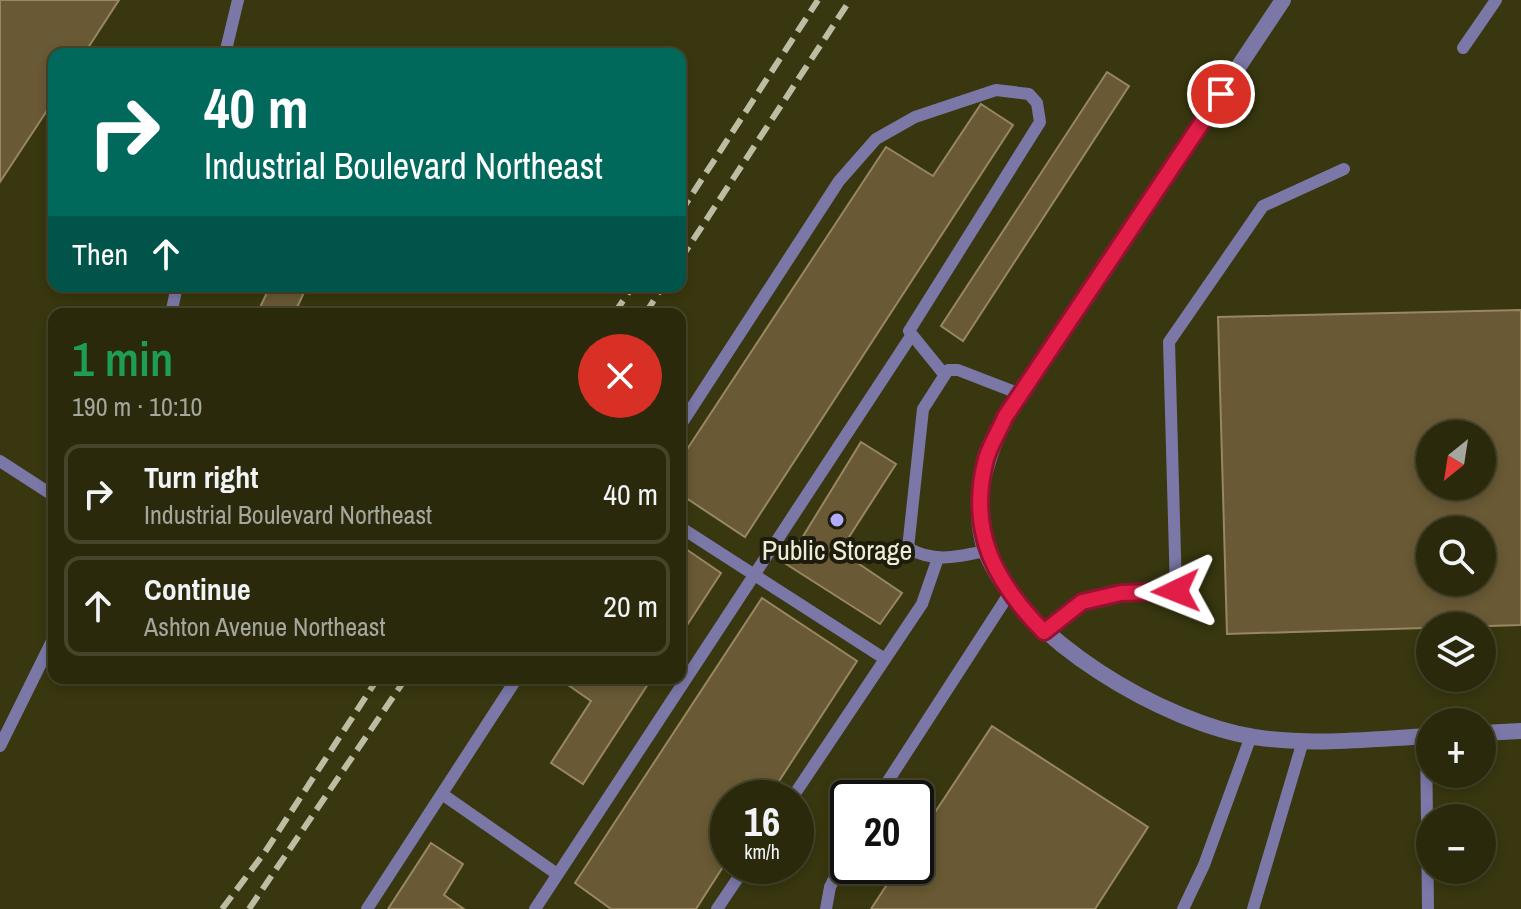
<!DOCTYPE html>
<html lang="en">
<head>
<meta charset="utf-8">
<style>
	:root { --surface:#2a290b; --page:#363519; --text:#f1f3f6; --muted:#a5a69d; --line:#46452c }
	body { margin:0; font-family:"Archivo Narrow",sans-serif; background:var(--page); color:var(--text); height:100vh; display:flex; flex-direction:column; font-size:30px; white-space:nowrap }
	* { box-sizing:border-box; margin:0 }
	p { font-size:26px; color:var(--muted) }
	.icon { flex:none; width:44px; height:44px; fill:none; stroke:currentColor; stroke-width:2; stroke-linecap:round; stroke-linejoin:round }
	.map { position:relative; flex:1; overflow:hidden }
	.drawer { position:absolute; left:48px; top:308px; width:638px; height:376px; display:flex; flex-direction:column; background:var(--surface); border-radius:16px; box-shadow:0 4px 12px #0003,0 0 0 2px var(--line) }
	.drawer>* { flex:none }
	.banner { position:absolute; left:48px; top:48px; width:638px; height:244px; border-radius:16px; box-shadow:0 4px 12px #0003,0 0 0 2px var(--line); background:#00695c; color:#fff; overflow:hidden }
	.needle { width:52px; rotate:210deg }
	.buttons { position:absolute; left:1416px; top:420px; display:grid; gap:16px }
	.buttons a { display:grid; place-items:center; width:80px; height:80px; border-radius:50%; background:var(--surface); box-shadow:0 4px 12px #0003,0 0 0 2px var(--line); font-size:40px }
	.speed { position:absolute; left:710px; top:780px; display:flex; gap:16px; font-size:40px; font-weight:700; text-align:center }
	.speed>* { display:grid; place-content:center; width:104px; height:104px; border-radius:50%; background:var(--surface); box-shadow:0 4px 12px #0003,0 0 0 2px var(--line); line-height:1 }
	.speed small { font-size:20px; font-weight:400 }
	.speed .limit { border:4px solid #111; border-radius:12px; background:#fff; color:#111 }
	.pin { position:absolute; display:grid; place-items:center; width:68px; height:68px; color:#fff; margin:-34px; border:4px solid #fff; border-radius:50%; box-shadow:0 2px 8px #0007 }
	.me { position:absolute; width:88px; margin:-44px; rotate:268deg; stroke-linejoin:round; filter:drop-shadow(0 0 6px #0008) }
	.turn { display:flex; align-items:center; gap:28px; height:168px; padding:0 24px; font-size:36px }
	.turn .icon { width:104px; height:104px; stroke-width:2.5 }
	.turn b { display:block; font-size:56px; line-height:68px }
	.then { display:flex; align-items:center; height:76px; padding:0 24px; background:#0003; gap:16px; font-size:30px }
	.round { display:grid; place-items:center; flex:none; width:84px; height:84px; border-radius:42px; background:var(--page) }
	.head { display:flex; align-items:center; justify-content:space-between; height:136px; padding:0 24px }
	h1 { font-size:48px; font-weight:600; line-height:60px; color:#1e9e55 }
	ul { padding:0; list-style:none }
	li { display:flex; align-items:center; gap:24px; height:100px; margin:0 16px 12px; padding:0 8px; border:4px solid var(--line); border-radius:16px }
	li div { flex:1 }
	li b { display:block; font-size:30px }
	li em { font-style:normal }
	.map>svg:first-child { display:block }
</style>
</head>
<body>
<div class="map">
<svg width="1521" height="909" viewBox="0 0 1521 909">
	<rect width="100%" height="100%" fill="#38370f"/>
	<g fill="#695934" stroke="#988761" stroke-width="2" fill-rule="evenodd">
		<path d="M0,0h119l-35,54h-30v46l-54,82z"/>
		<path d="M1107,72l22,14 -166,255 -22,-15z"/>
		<path d="M981,104l32,21 -268,412 -65,-43v-34l206,-313 47,29z"/>
		<path d="M270,286h37l-13,28h-37z"/>
		<path d="M1521,310v315l-294,9 -9,-317zM1430,434h52v52h-52zM1430,530h52v52h-52z"/>
		<path d="M861,442l35,22 -56,87 62,42 -22,31 -94,-60z"/>
		<path d="M680,545l41,28 -41,63z"/>
		<path d="M762,598l95,63 -89,137h-40v61l-32,50h-85l-36,-26z"/>
		<path d="M558,678h94l-69,106 -32,-21 40,-62z"/>
		<path d="M992,726l156,101 -53,82h-224l28,-43h17v-25z"/>
		<path d="M431,843l32,21 -19,31 20,14h-76z"/>
	</g>
	<g fill="none" stroke-linecap="round" stroke-linejoin="round">
		<g stroke="#7b78a8" stroke-width="12">
			<path d="M1463,48l33,-48"/>
			<path d="M225,54l13,-54"/>
			<path d="M171,314l6,-28"/>
			<path d="M680,426l159,-245 37,-42 39,-22 81,-27 33,4 8,9 3,19 -131,209 34,42"/>
			<path d="M0,461l54,35"/>
			<path d="M680,527l205,132"/>
			<path d="M985,551c-28,6 -51,12 -77,-3l15,-139 25,-39h10l62,24"/>
			<path d="M1044,632l38,-30 39,-9 55,-2 -7,-249 94,-136 81,-37"/>
			<path d="M1426,736l2,173"/>
			<path d="M0,746l54,-109"/>
			<path d="M442,794l115,80"/>
			<path d="M792,798l130,-194 16,-46"/>
			<path d="M877,798l132,-204"/>
			<path d="M367,909l150,-231"/>
			<path d="M535,909l376,-573"/>
			<path d="M717,909l29,-43"/>
			<path d="M826,909l4,-22 18,-35"/>
			<path d="M1183,909l21,-44 47,-129"/>
			<path d="M1253,909l50,-168"/>
		</g>
		<g stroke="#7b78a8" stroke-width="16">
			<path d="M1283,0l-278,417c-18,41 -36,91 -19,135 34,87 179,171 268,185 58,9 117,2 176,-1"/>
			<path d="M1482,733l39,-2"/>
		</g>
		<g stroke="#bdbda3" stroke-width="6" stroke-dasharray="16 8" stroke-linecap="butt">
			<path d="M680,213l138,-213"/>
			<path d="M680,260l170,-260"/>
			<path d="M614,314l19,-28"/>
			<path d="M645,314l18,-28"/>
			<path d="M222,909l43,-57 113,-174"/>
			<path d="M249,909l157,-231"/>
		</g>
	</g>
	<g fill="none" stroke-linecap="round" stroke-linejoin="round">
		<g stroke="#92132f" stroke-width="20">
			<path id="route" d="M1176,591l-55,2 -39,9 -38,30c-48,-49 -76,-99 -59,-169 3,-15 14,-31 20,-46l216,-323"/>
		</g>
		<use href="#route" stroke="#e11d48" stroke-width="14"/>
	</g>
	<circle fill="#b2adf9" stroke="#1e1d0d" stroke-width="3" cx="837" cy="520" r="8"/>
	<g text-anchor="middle" stroke-width="8" stroke-linejoin="round" paint-order="stroke">
		<g font-size="28" fill="#ececd7" stroke="#1e1d0d">
			<text x="837" y="560">Public Storage</text>
		</g>
	</g>
</svg>
<div class="buttons">
<a><svg class="needle" viewBox="-14 -14 28 28"><path d="M0-13l5 13h-10z" fill="#e53935"/><path d="M0 13l5-13h-10z" fill="#a5a69d"/></svg></a>
<a><svg class="icon" aria-label="search" viewBox="0 0 24 24"><circle cx="10" cy="10" r="6"/><path d="M15 15l6 6"/></svg></a>
<a><svg class="icon" aria-label="layers" viewBox="0 0 24 24"><path d="M12 4l9 5-9 5-9-5zM3 14l9 5 9-5"/></svg></a>
<a>+</a>
<a>−</a>
</div>
<div class="speed"><div>16<small>km/h</small></div><div class="limit">20</div></div>
<div class="pin" style="left:1221px;top:94px;background:#d93025"><svg class="icon" aria-label="arrive" viewBox="0 0 24 24"><path d="M6 21V4h12l-3 4 3 4H6"/></svg></div>
<svg class="me" style="left:1176px;top:591px" viewBox="-20 -20 40 40"><path d="M0-17L14 15 0 8-14 15z" fill="#e11d48" stroke="#fff" stroke-width="4"/></svg>
<div class="banner">
<div class="turn"><svg class="icon" aria-label="right" viewBox="0 0 24 24"><path d="M7 20v-9h11M14 6l5 5-5 5"/></svg><div><b>40 m</b>Industrial Boulevard Northeast</div></div>
<div class="then">Then<svg class="icon" aria-label="ahead" viewBox="0 0 24 24"><path d="M12 20V5M6 11l6-6 6 6"/></svg></div>
</div>
<section class="drawer">
<div class="head"><div><h1>1 min</h1><p>190 m · 10:10</p></div><a class="round" style="background:#d93025;color:#fff"><svg class="icon" aria-label="close" viewBox="0 0 24 24"><path d="M6 6l12 12M18 6L6 18"/></svg></a></div>
<ul>
<li><svg class="icon" aria-label="right" viewBox="0 0 24 24"><path d="M7 20v-9h11M14 6l5 5-5 5"/></svg><div><b>Turn right</b><p>Industrial Boulevard Northeast</p></div><em>40 m</em></li>
<li><svg class="icon" aria-label="ahead" viewBox="0 0 24 24"><path d="M12 20V5M6 11l6-6 6 6"/></svg><div><b>Continue</b><p>Ashton Avenue Northeast</p></div><em>20 m</em></li>
</ul>
</section>
</div>
</body>
</html>
